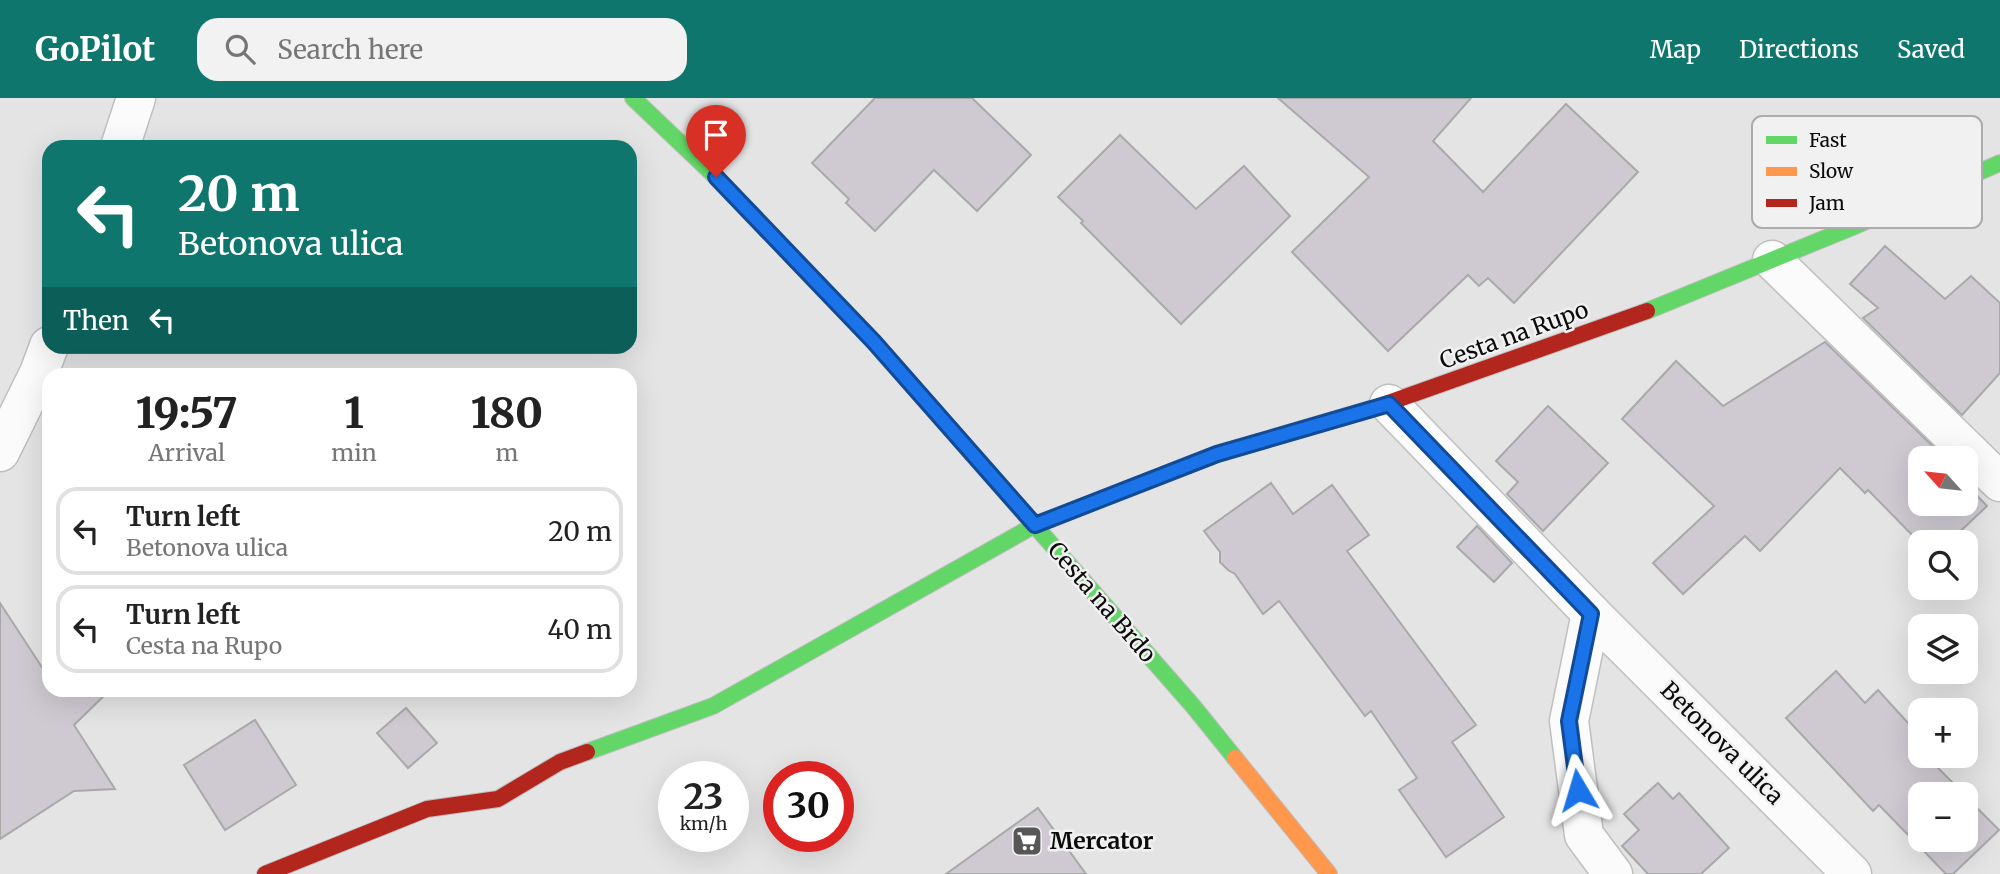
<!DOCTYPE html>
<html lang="en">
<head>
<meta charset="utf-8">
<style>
	:root { --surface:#fff; --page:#f2f2f2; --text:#222; --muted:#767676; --line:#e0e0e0; --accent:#0f766e }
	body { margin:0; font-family:Merriweather,serif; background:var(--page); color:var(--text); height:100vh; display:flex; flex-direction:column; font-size:26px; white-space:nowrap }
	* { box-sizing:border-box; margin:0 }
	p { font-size:23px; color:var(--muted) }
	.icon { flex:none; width:38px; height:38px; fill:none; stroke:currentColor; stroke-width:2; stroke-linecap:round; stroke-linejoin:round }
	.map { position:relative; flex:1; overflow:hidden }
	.sheet { position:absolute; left:42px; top:270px; width:595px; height:329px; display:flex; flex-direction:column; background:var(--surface); border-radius:21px; box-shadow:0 7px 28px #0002 }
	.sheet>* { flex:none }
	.guide { position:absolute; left:42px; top:42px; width:595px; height:214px; border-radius:21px; box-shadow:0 7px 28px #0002; background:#0f766e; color:#fff; overflow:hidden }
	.needle { width:46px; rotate:297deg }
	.controls { position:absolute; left:1908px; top:348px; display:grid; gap:14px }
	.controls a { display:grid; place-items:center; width:70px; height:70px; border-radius:14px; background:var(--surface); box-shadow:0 7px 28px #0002; font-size:35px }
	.speed { position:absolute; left:658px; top:663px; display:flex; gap:14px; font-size:35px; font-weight:700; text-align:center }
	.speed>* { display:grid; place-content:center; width:91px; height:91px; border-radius:50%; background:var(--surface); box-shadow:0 7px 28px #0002; line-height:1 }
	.speed small { font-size:18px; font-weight:400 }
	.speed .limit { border:10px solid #d22; background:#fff; color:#111 }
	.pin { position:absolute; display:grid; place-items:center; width:60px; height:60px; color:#fff; margin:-72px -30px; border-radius:50% 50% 50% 0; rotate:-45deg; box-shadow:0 0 7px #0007 }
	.pin .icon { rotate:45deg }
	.me { position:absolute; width:77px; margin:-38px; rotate:353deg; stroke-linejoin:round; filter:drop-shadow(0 0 5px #0008) }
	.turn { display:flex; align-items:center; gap:24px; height:147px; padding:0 21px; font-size:32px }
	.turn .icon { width:91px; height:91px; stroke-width:2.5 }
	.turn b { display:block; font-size:49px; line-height:60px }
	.then { display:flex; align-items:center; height:66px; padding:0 21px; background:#0003; gap:14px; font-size:26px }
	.eta { display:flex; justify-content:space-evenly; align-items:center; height:119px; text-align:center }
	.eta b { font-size:42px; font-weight:800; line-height:49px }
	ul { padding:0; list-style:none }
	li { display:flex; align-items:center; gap:21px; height:88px; margin:0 14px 10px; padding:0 7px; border:4px solid var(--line); border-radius:21px }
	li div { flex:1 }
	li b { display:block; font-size:26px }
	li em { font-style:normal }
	header { display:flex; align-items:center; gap:42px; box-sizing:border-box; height:98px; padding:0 35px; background:var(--accent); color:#fff }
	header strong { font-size:33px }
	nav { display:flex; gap:38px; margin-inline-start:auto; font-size:24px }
	.search { width:490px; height:63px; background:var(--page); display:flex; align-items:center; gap:18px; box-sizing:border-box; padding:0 24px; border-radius:21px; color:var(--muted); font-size:26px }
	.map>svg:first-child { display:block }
</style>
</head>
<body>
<header>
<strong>GoPilot</strong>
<div class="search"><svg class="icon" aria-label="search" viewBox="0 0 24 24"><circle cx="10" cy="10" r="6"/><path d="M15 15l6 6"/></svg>Search here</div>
<nav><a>Map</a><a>Directions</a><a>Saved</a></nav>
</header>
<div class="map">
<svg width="2000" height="776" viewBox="0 0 2000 776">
	<rect width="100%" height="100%" fill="#e4e4e4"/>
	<g fill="#cfcad2" stroke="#a9a9a9" stroke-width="2">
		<path d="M875,0h97l59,57 -54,56 -43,-41 -59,61 -29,-28 3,-4 -37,-36z"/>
		<path d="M1278,0h193l-38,43 50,51 83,-88 72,68 -124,131 -26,-25 -9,8 -11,-11 -80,76 -96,-99 77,-75z"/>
		<path d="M1120,37l76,74 48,-43 46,50 -109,108 -100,-101 2,-2 -25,-24z"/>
		<path d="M1885,148l60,53 26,-23 29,27v70l-38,42 -99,-97 15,-10 -28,-24z"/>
		<path d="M1825,244l120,116h-25v46h45v-21l22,23 -38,36h-30l-51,-52 -3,3 -25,-25 -80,83 -15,-15 -62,58 -30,-31 61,-57 -92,-87 54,-58 47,45z"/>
		<path d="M1548,308l60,57 -65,68 -36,-37 11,-12 -22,-21z"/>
		<path d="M1271,385l22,31 39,-29 37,50 -22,16 129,174 -24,17 52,75 -58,40 -47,-67 18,-12 -46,-67 -6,5 -86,-115 -16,13 -28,-40 -7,-4 -8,-8v-10l-16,-21z"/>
		<path d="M1477,428l35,37 -18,19 -37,-35z"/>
		<path d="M0,505l49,75v12h61l-36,35 41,64 -41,2 -74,48z"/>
		<path d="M1836,573l29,32 13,-13 41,45 -7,7 8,7v7h6l38,38h-44v46h45v-44l34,34 -46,44h-7l-67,-69 -6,6 -87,-93z"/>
		<path d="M406,610l31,35 -29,25 -31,-35z"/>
		<path d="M255,622l41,65 -71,45 -41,-65z"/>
		<path d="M1658,685l15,16 6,-6 50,55 -28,26h-53l-26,-28 17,-16 -15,-16z"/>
		<path d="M1038,710l48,66h-140z"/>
	</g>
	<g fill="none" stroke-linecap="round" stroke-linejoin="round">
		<g stroke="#bfbfbf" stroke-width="41">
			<g id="street">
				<path d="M120,49l16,-49"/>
				<path d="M1772,162l228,222"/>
				<path d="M1389,306l202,209 261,261"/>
				<path d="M0,354l39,-79 10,-27"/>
				<path d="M1591,515l-22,108 15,114 29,39"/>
			</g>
		</g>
		<g stroke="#bfbfbf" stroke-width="18">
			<g id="fast">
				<path d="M633,0l83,79 158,165 319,364 42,52"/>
				<path d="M1647,213l208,-85 145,-63"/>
				<path d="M587,654l126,-46 322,-181 182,-71 157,-46"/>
			</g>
		</g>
		<g stroke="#bfbfbf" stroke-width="18">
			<path id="slow" d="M1235,660l94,116"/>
		</g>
		<g stroke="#bfbfbf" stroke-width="18">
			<g id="jam">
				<path d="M1374,310l273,-97"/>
				<path d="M265,776l162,-65 71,-10 62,-37 27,-10"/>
			</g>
		</g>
		<use href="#street" stroke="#fbfbfb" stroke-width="38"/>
		<use href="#fast" stroke="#63d668" stroke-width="16"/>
		<use href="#slow" stroke="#ff974d" stroke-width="16"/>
		<use href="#jam" stroke="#b3261e" stroke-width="16"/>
	</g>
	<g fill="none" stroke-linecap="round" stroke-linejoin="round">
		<g stroke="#114b97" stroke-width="18">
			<path id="route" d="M716,79l158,165 161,183 182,-71 172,-50 202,210 -22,107 9,69"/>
		</g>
		<use href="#route" stroke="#1a73e8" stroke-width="12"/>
	</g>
	<defs>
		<g id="supermarket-square" transform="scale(1.575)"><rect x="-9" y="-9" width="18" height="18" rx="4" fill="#575758" stroke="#f1f1f2"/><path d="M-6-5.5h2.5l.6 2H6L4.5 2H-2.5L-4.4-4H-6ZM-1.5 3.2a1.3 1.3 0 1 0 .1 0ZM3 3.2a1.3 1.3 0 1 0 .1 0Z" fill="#fff"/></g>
	</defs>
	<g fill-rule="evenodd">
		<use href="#supermarket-square" x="1027" y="743"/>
	</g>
	<g text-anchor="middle" stroke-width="5" stroke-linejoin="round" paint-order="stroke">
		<g font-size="23" fill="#0b0b0c" stroke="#f1f1f2">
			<text transform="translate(1514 237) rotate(-20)" y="8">Cesta na Rupo</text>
			<text transform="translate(1102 504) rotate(49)" y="8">Cesta na Brdo</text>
			<text transform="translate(1722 645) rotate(45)" y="8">Betonova ulica</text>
		</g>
		<g font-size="23" font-weight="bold" fill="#0b0b0c" stroke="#f1f1f2" text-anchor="start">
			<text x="1050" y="751">Mercator</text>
		</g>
	</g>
	<rect x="1752" y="18" width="230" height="112" rx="10" fill="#f1f1f2" stroke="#acacad" stroke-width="2"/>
	<rect x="1766" y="38" width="31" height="8" fill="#63d668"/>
	<rect x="1766" y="69" width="31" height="9" fill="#ff974d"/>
	<rect x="1766" y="101" width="31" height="8" fill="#b3261e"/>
	<g font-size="19" fill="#0b0b0c">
		<text x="1809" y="49">Fast</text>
		<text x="1809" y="80">Slow</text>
		<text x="1809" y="112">Jam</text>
	</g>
</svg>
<div class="controls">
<a><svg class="needle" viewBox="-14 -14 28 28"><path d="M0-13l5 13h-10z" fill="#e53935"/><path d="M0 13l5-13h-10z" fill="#767676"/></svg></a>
<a><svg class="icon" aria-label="search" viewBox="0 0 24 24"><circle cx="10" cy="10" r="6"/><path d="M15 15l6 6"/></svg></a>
<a><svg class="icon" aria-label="layers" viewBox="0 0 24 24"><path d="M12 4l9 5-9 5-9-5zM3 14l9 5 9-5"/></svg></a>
<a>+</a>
<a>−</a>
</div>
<div class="speed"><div>23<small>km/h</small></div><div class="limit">30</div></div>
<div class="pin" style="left:716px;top:79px;background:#d93025"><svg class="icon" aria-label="arrive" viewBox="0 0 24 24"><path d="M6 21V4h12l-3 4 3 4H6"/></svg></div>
<svg class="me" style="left:1578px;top:692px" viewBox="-20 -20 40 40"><path d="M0-17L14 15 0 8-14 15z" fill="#1a73e8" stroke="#fff" stroke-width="4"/></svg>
<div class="guide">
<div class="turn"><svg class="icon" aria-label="left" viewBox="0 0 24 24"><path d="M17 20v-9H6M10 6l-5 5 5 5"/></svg><div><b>20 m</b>Betonova ulica</div></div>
<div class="then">Then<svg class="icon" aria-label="left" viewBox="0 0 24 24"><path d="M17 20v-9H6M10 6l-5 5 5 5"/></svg></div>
</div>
<section class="sheet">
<div class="eta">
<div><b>19:57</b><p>Arrival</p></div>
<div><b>1</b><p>min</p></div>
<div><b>180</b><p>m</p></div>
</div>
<ul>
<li><svg class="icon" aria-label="left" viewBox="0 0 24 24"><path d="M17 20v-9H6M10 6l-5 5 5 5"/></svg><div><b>Turn left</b><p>Betonova ulica</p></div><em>20 m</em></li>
<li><svg class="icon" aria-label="left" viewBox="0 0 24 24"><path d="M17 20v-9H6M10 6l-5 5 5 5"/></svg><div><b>Turn left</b><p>Cesta na Rupo</p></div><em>40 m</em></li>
</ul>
</section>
</div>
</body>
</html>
